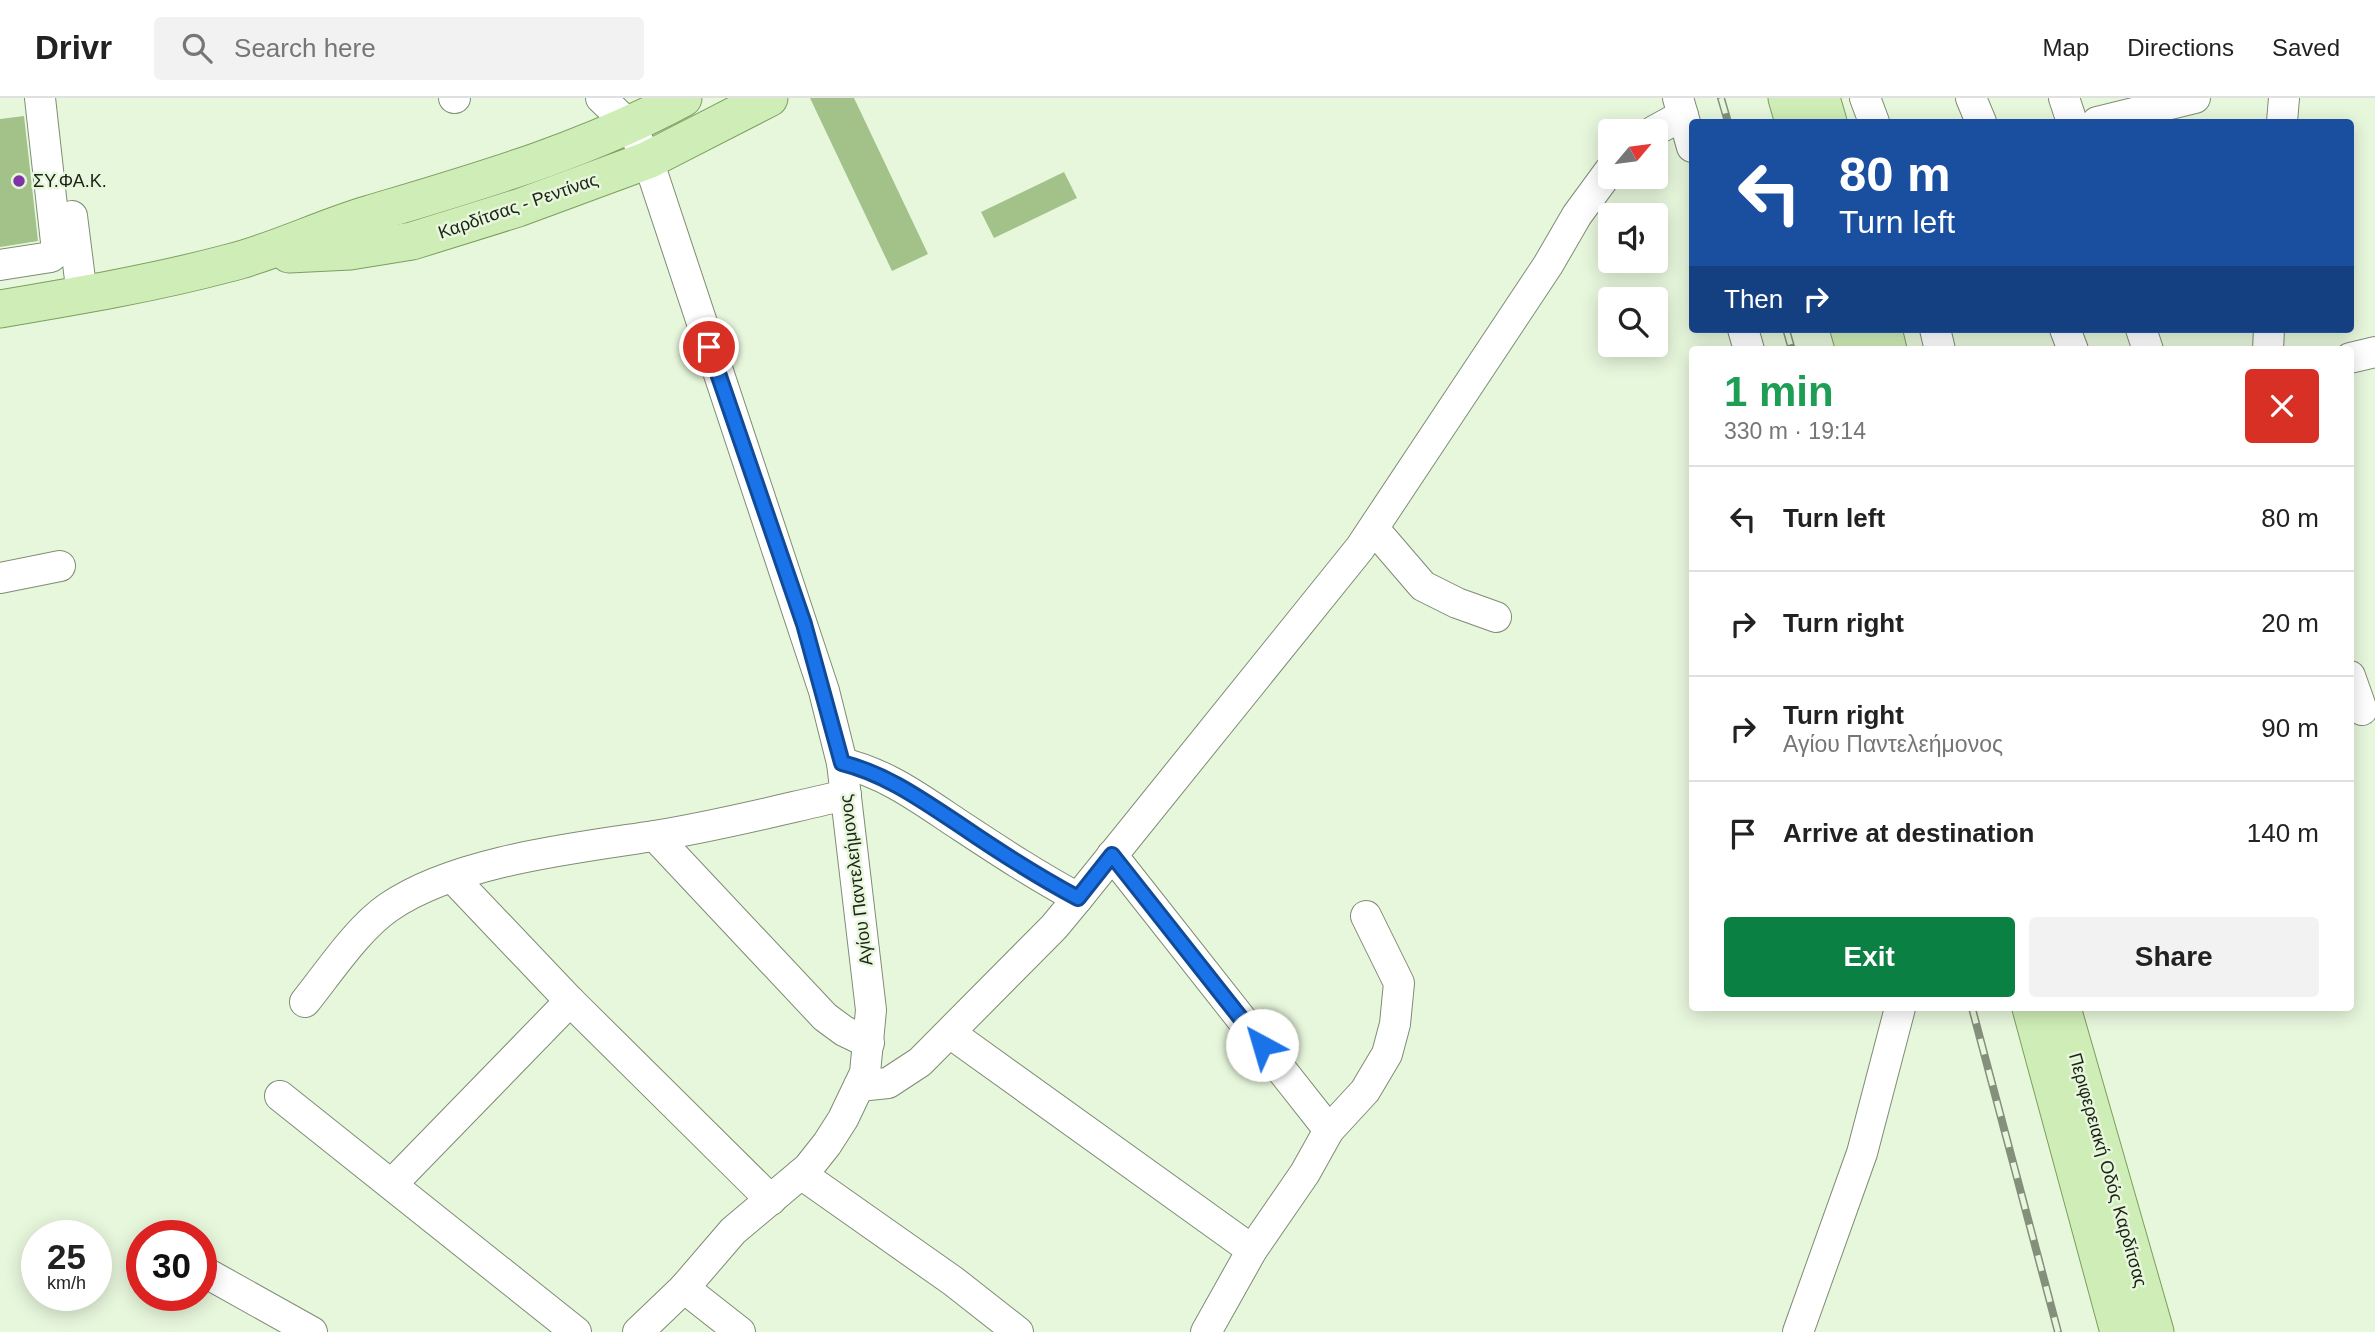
<!DOCTYPE html>
<html lang="en">
<head>
<meta charset="utf-8">
<style>
	:root { --surface:#fff; --page:#f2f2f2; --text:#222; --muted:#767676; --line:#e0e0e0; --accent:#0b8043 }
	body { margin:0; font-family:Arial,sans-serif; background:var(--page); color:var(--text); height:100vh; display:flex; flex-direction:column; font-size:26px; white-space:nowrap }
	* { box-sizing:border-box; margin:0 }
	p { font-size:23px; color:var(--muted) }
	.icon { flex:none; width:38px; height:38px; fill:none; stroke:currentColor; stroke-width:2; stroke-linecap:round; stroke-linejoin:round }
	.map { position:relative; flex:1; overflow:hidden }
	.details { position:absolute; left:1689px; top:248px; width:665px; height:665px; display:flex; flex-direction:column; background:var(--surface); border-radius:7px; box-shadow:0 4px 18px #0003 }
	.details>* { flex:none }
	.banner { position:absolute; left:1689px; top:21px; width:665px; height:214px; border-radius:7px; box-shadow:0 4px 18px #0003; background:#1a4fa0; color:#fff; overflow:hidden }
	.needle { width:46px; rotate:61deg }
	.tools { position:absolute; left:1598px; top:21px; display:grid; gap:14px }
	.tools a { display:grid; place-items:center; width:70px; height:70px; border-radius:7px; background:var(--surface); box-shadow:0 4px 18px #0003; font-size:35px }
	.speed { position:absolute; left:21px; top:1122px; display:flex; gap:14px; font-size:35px; font-weight:700; text-align:center }
	.speed>* { display:grid; place-content:center; width:91px; height:91px; border-radius:50%; background:var(--surface); box-shadow:0 4px 18px #0003; line-height:1 }
	.speed small { font-size:18px; font-weight:400 }
	.speed .limit { border:10px solid #d22; background:#fff; color:#111 }
	.pin { position:absolute; display:grid; place-items:center; width:60px; height:60px; color:#fff; margin:-30px; border:4px solid #fff; border-radius:50%; box-shadow:0 2px 7px #0007 }
	.me { position:absolute; width:77px; margin:-38px; rotate:321deg; stroke-linejoin:round; filter:drop-shadow(0 0 5px #0008) }
	.turn { display:flex; align-items:center; gap:24px; height:147px; padding:0 35px; font-size:32px }
	.turn .icon { width:91px; height:91px; stroke-width:2.5 }
	.turn b { display:block; font-size:49px; line-height:60px }
	.then { display:flex; align-items:center; height:66px; padding:0 35px; background:#0003; gap:14px; font-size:26px }
	.round { display:grid; place-items:center; flex:none; width:74px; height:74px; border-radius:7px; background:var(--page) }
	.head { display:flex; align-items:center; justify-content:space-between; height:119px; padding:0 35px }
	h1 { font-size:42px; font-weight:700; line-height:52px; color:#1e9e55 }
	.button { display:flex; gap:14px; margin-top:auto; padding:14px 35px }
	.button a { flex:1; height:80px; border-radius:7px; background:var(--accent); color:#fff; font-size:28px; font-weight:700; line-height:80px; text-align:center }
	.button a+a { background:var(--page); color:var(--text) }
	ul { padding:0; list-style:none }
	li { display:flex; align-items:center; gap:21px; height:105px; padding:0 35px; border-top:2px solid var(--line) }
	li div { flex:1 }
	li b { display:block; font-size:26px }
	li em { font-style:normal }
	header { display:flex; align-items:center; gap:42px; box-sizing:border-box; height:98px; padding:0 35px; background:var(--surface); border-bottom:2px solid var(--line) }
	header strong { font-size:33px }
	nav { display:flex; gap:38px; margin-inline-start:auto; font-size:24px }
	.search { width:490px; height:63px; background:var(--page); display:flex; align-items:center; gap:18px; box-sizing:border-box; padding:0 24px; border-radius:7px; color:var(--muted); font-size:26px }
	.map>svg:first-child { display:block }
</style>
</head>
<body>
<header>
<strong>Drivr</strong>
<div class="search"><svg class="icon" aria-label="search" viewBox="0 0 24 24"><circle cx="10" cy="10" r="6"/><path d="M15 15l6 6"/></svg>Search here</div>
<nav><a>Map</a><a>Directions</a><a>Saved</a></nav>
</header>
<div class="map">
<svg width="2375" height="1234" viewBox="0 0 2375 1234">
	<rect width="100%" height="100%" fill="#e7f7dc"/>
	<g fill="#a2c289">
		<path d="M810,0h44l74,156 -36,17z"/>
		<path d="M24,18l14,125 -38,6v-128z"/>
		<path d="M1064,74l13,26 -83,40 -13,-26z"/>
	</g>
	<g fill="none" stroke-linecap="round" stroke-linejoin="round">
		<g stroke="#7e8c74" stroke-width="32">
			<g id="minor">
				<path d="M454,0h1"/>
				<path d="M601,0l29,28 18,34 176,531 18,72 29,247 -6,63 -22,46 -16,25 -19,24 -75,63 -49,57 -46,44"/>
				<path d="M1678,0l14,49"/>
				<path d="M1865,0l9,24"/>
				<path d="M1971,0l10,24"/>
				<path d="M2064,0l8,24"/>
				<path d="M2097,24l98,-24"/>
				<path d="M2282,24l2,-24"/>
				<path d="M1654,33l29,-16"/>
				<path d="M72,118l10,79"/>
				<path d="M0,167l51,-8 6,-6 -17,-153"/>
				<path d="M1743,231l6,21"/>
				<path d="M1935,231l5,21"/>
				<path d="M2065,231l8,21"/>
				<path d="M2141,231l7,21"/>
				<path d="M2268,252l1,-21"/>
				<path d="M2350,260l25,-6"/>
				<path d="M1374,431l49,57 34,17 39,14"/>
				<path d="M0,480l60,-12"/>
				<path d="M2350,578l12,34"/>
				<path d="M842,665c43,10 77,35 113,59 41,27 80,53 123,76"/>
				<path d="M655,738l170,181 19,14 25,12"/>
				<path d="M1112,757l217,275"/>
				<path d="M453,780l117,123 201,199"/>
				<path d="M305,904c24,-30 53,-74 84,-95 67,-46 186,-59 265,-71 64,-10 129,-27 192,-41"/>
				<path d="M950,935l302,217"/>
				<path d="M859,988l29,-3 32,-21 134,-135 24,-29 282,-350 188,-283 29,-50 33,-45"/>
				<path d="M280,998l296,236"/>
				<path d="M801,1076l152,107 65,51"/>
				<path d="M392,1086l178,-183"/>
				<path d="M201,1172l111,62"/>
				<path d="M684,1190l56,44"/>
				<path d="M1206,1234l46,-82 53,-77 24,-43 36,-39 22,-37 8,-30 4,-41 -33,-67"/>
				<path d="M1798,1234l64,-179 38,-145"/>
			</g>
		</g>
		<g stroke="#7c9e60" stroke-width="39">
			<g id="major">
				<path d="M1787,0l7,24"/>
				<path d="M1821,0l7,24"/>
				<path d="M289,156l61,-3 62,-10 106,-33 130,-48 121,-62"/>
				<path d="M0,211c77,-13 154,-26 229,-46 48,-12 93,-35 141,-49 107,-32 213,-62 313,-116"/>
				<path d="M1849,231l6,21"/>
				<path d="M1883,231l5,21"/>
				<path d="M2031,910l88,324"/>
				<path d="M2062,910l93,324"/>
			</g>
		</g>
		<use href="#minor" stroke="#fff" stroke-width="30"/>
		<use href="#major" stroke="#cfedb6" stroke-width="37"/>
		<g stroke="#848f7c" stroke-width="8">
			<g id="rail">
				<path d="M1721,0l7,24"/>
				<path d="M1786,231l6,21"/>
				<path d="M1972,910l86,324"/>
			</g>
		</g>
		<use href="#rail" stroke="#e7f7dc" stroke-width="5" stroke-dasharray="16" stroke-linecap="butt"/>
	</g>
	<g fill="none" stroke-linecap="round" stroke-linejoin="round">
		<g stroke="#114b97" stroke-width="18">
			<path id="route" d="M709,249l95,277 38,139c44,11 80,37 118,62 38,26 77,51 118,73l34,-43 150,190"/>
		</g>
		<use href="#route" stroke="#1a73e8" stroke-width="12"/>
	</g>
	<circle fill="#7f33a5" stroke="#e7f7dc" stroke-width="2.5" cx="19" cy="83" r="7"/>
	<g text-anchor="middle" stroke-width="5" stroke-linejoin="round" paint-order="stroke">
		<g font-size="18" fill="#1d2218" stroke="#e7f7dc" text-anchor="start">
			<text x="33" y="89">ΣΥ.ΦΑ.Κ.</text>
		</g>
		<g font-size="18" fill="#1d2218" stroke="#e7f7dc">
			<text transform="translate(518 108) rotate(-19)" y="6">Καρδίτσας - Ρεντίνας</text>
			<text transform="translate(856 782) rotate(-97)" y="6">Αγίου Παντελεήμονος</text>
			<text transform="translate(2108 1072) rotate(74)" y="6">Περιφερειακή Οδός Καρδίτσας</text>
		</g>
	</g>
</svg>
<div class="tools">
<a><svg class="needle" viewBox="-14 -14 28 28"><path d="M0-13l5 13h-10z" fill="#e53935"/><path d="M0 13l5-13h-10z" fill="#767676"/></svg></a>
<a><svg class="icon" aria-label="sound" viewBox="0 0 24 24"><path d="M4 9h4l5-4v14l-5-4H4zM17 9q2 3 0 6"/></svg></a>
<a><svg class="icon" aria-label="search" viewBox="0 0 24 24"><circle cx="10" cy="10" r="6"/><path d="M15 15l6 6"/></svg></a>
</div>
<div class="speed"><div>25<small>km/h</small></div><div class="limit">30</div></div>
<div class="pin" style="left:709px;top:249px;background:#d93025"><svg class="icon" aria-label="arrive" viewBox="0 0 24 24"><path d="M6 21V4h12l-3 4 3 4H6"/></svg></div>
<svg class="me" style="left:1262px;top:947px" viewBox="-20 -20 40 40"><circle r="19" fill="#fff"/><path d="M0-13L10 11 0 6-10 11z" fill="#1a73e8"/></svg>
<div class="banner">
<div class="turn"><svg class="icon" aria-label="left" viewBox="0 0 24 24"><path d="M17 20v-9H6M10 6l-5 5 5 5"/></svg><div><b>80 m</b>Turn left</div></div>
<div class="then">Then<svg class="icon" aria-label="right" viewBox="0 0 24 24"><path d="M7 20v-9h11M14 6l5 5-5 5"/></svg></div>
</div>
<section class="details">
<div class="head"><div><h1>1 min</h1><p>330 m · 19:14</p></div><a class="round" style="background:#d93025;color:#fff"><svg class="icon" aria-label="close" viewBox="0 0 24 24"><path d="M6 6l12 12M18 6L6 18"/></svg></a></div>
<ul>
<li><svg class="icon" aria-label="left" viewBox="0 0 24 24"><path d="M17 20v-9H6M10 6l-5 5 5 5"/></svg><div><b>Turn left</b></div><em>80 m</em></li>
<li><svg class="icon" aria-label="right" viewBox="0 0 24 24"><path d="M7 20v-9h11M14 6l5 5-5 5"/></svg><div><b>Turn right</b></div><em>20 m</em></li>
<li><svg class="icon" aria-label="right" viewBox="0 0 24 24"><path d="M7 20v-9h11M14 6l5 5-5 5"/></svg><div><b>Turn right</b><p>Αγίου Παντελεήμονος</p></div><em>90 m</em></li>
<li><svg class="icon" aria-label="arrive" viewBox="0 0 24 24"><path d="M6 21V4h12l-3 4 3 4H6"/></svg><div><b>Arrive at destination</b></div><em>140 m</em></li>
</ul>
<div class="button"><a>Exit</a><a>Share</a></div>
</section>
</div>
</body>
</html>
